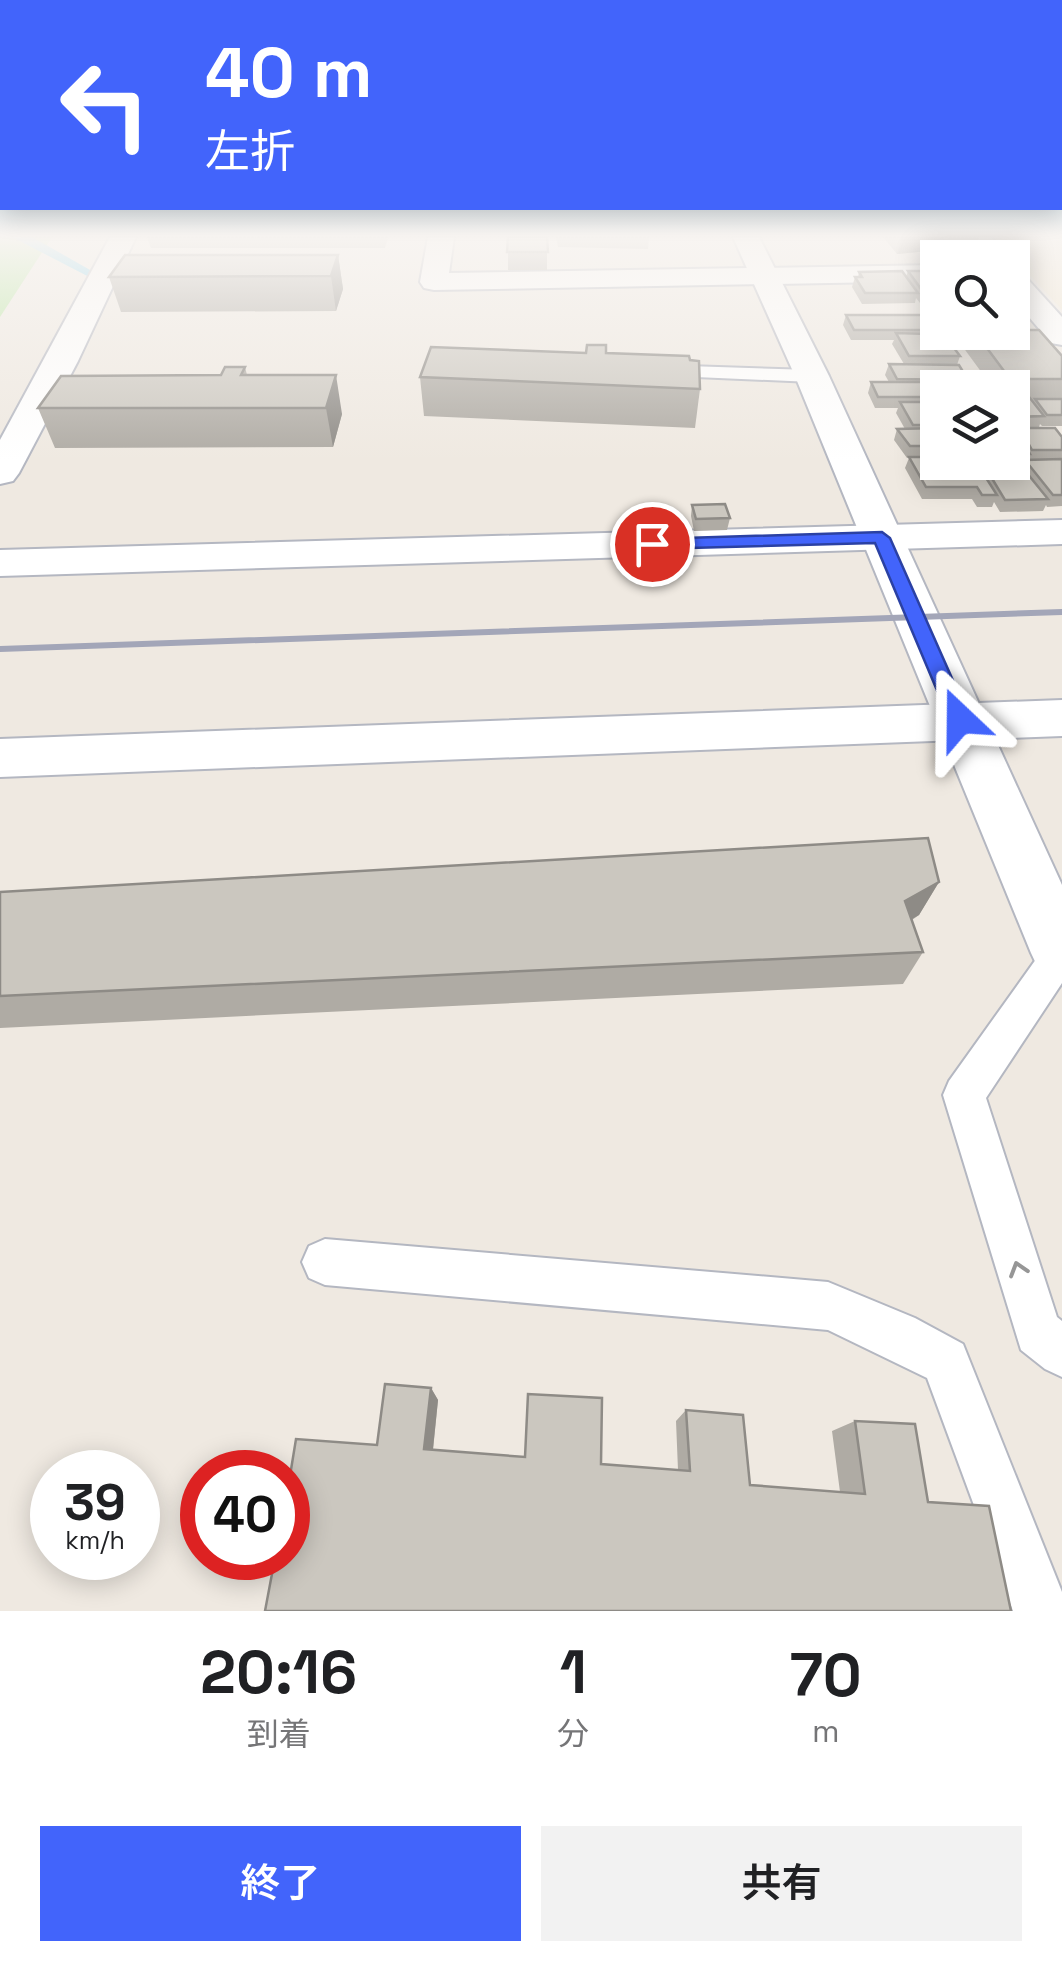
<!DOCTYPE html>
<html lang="ja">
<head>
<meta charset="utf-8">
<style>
	:root { --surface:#fff; --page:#f2f2f2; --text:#202124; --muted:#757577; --accent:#4264fb }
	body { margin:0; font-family:"Space Grotesk","Noto Sans JP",sans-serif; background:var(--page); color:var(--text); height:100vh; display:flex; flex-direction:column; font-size:38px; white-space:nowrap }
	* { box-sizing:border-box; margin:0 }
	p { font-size:32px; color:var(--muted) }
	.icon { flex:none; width:55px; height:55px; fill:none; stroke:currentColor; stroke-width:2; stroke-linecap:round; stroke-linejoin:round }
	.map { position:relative; height:1611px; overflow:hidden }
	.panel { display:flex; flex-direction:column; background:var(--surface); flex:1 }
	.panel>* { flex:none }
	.guide { position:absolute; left:0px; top:0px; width:1062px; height:210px; box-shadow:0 5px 25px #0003; background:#4264fb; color:#fff; overflow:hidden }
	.buttons { position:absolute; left:920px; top:240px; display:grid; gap:20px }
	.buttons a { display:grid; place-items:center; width:110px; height:110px; border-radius:0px; background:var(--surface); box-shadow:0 5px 25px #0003; font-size:50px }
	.speed { position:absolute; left:30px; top:1450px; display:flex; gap:20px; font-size:50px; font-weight:700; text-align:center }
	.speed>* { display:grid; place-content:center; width:130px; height:130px; border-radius:50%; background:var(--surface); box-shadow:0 5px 25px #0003; line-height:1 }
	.speed small { font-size:25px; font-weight:400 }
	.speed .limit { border:15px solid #d22; background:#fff; color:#111 }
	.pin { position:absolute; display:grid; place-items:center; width:85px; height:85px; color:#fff; margin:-42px; border:5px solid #fff; border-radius:50%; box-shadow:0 2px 10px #0007 }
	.me { position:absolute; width:110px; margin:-55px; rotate:337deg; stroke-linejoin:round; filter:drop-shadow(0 0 8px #0008) }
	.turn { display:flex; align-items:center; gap:35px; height:210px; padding:0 40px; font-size:45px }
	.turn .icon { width:130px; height:130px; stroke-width:2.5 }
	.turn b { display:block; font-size:70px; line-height:85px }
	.eta { display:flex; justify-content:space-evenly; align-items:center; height:170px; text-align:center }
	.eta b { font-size:60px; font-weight:600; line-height:70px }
	.button { display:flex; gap:20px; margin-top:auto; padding:20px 40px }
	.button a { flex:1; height:115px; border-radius:0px; background:var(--accent); color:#fff; font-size:40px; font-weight:600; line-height:115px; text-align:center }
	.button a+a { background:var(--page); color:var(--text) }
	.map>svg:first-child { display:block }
</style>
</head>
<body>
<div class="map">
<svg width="1062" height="1611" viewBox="0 0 1062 1611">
	<rect width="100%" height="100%" fill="#efe9e1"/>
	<path fill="#f0e6d1" d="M995,237h67v73z"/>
	<path fill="#b6e59e" d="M0,237h52l-52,80z"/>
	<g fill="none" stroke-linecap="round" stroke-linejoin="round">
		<path fill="#75cff0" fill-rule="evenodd" d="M12,237h20l74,42 -9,2z"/>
		<g stroke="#b4b7c1" stroke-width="4">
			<g id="service">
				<path d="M657,365l155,5 10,6 -10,6 -162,-7v-8z"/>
				<path d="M1062,936v47l-76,115 71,219 5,4v56l-17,-8 -24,-19 -78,-255 6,-14 100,-140z"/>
				<path d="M325,1239l503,43 87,36 48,26 99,248v19h-49l-86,-233 -99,-48 -503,-45 -16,-7 -7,-16 7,-16z"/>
			</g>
		</g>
		<g stroke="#b4b7c1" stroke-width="4">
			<g id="minor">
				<path d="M110,237h26l-58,124 -59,112 -6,8 -13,3v-44z"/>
				<path d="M428,237h26l-5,36 489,-8v16l-504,9 -10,-2 -4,-6z"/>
				<path d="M964,237h27l17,21h-28z"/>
				<path d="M1012,271l10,2 40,44v28l-11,-2 -39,-46z"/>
				<path d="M1062,520v24l-1062,32v-26z"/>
				<path d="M1062,700v36l-1062,41v-38z"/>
			</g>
		</g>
		<g stroke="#b4b7c1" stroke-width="4">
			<path id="tertiary" d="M733,237h26l70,139 233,509v95l-22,-8 -9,-19 -236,-577z"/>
		</g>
		<use href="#service" fill="#fff" fill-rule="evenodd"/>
		<use href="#minor" fill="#fff" fill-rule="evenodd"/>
		<use href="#tertiary" fill="#fff" fill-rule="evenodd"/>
		<path stroke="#a3a6b8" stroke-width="6" d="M0,649l1062,-37"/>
	</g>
	<g fill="#afaba4">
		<path d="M147,237h241l-3,11h-234z"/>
		<rect x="508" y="237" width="39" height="33"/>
		<path d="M556,237h93l-1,12 -90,-2z"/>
		<path d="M883,237h96l-6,16 -29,1 -4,-4 -43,4z"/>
		<path d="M338,255l5,34 -7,22 -215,1 -12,-35z"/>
		<path d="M908,271l26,8h2l2,-3v27h-18l-4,-5 -1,5 -53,1 -10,-17 3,-10h3l1,-5 47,5z"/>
		<path d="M1012,291l8,9 -4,11h-4z"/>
		<path d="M846,315h83l31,41 -3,9 11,15 -1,2 -29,6v74h74v-74h-19l-33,-45 4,-11h48l50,24v70h-20l-2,-2 -1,3 -26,1 5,6 2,-6 42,9v69l-15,1 -1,-2 -3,6 -43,1 -6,-10 -2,5h-15l-5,-8h-50l-17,-31 4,-10h-2l-13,-18 3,-11h8l-9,-16 2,-5h-23l-7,-15 3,-11h18l-4,-7 4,-11h15l-12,-20 2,-4h-43l-8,-15z"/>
		<path d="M586,353h20l84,7 10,29 -5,39 -271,-12 -4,-39z"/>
		<path d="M245,367l2,8 95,39 -9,33 -278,1 -17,-40 183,-33z"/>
		<path d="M692,505l38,13 -3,12 -33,1 -3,-15z"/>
		<path d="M939,882l-20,33 -7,5 11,32 -20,32 -903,44v-136z"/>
		<path d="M431,1388l7,12 -5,50 245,20 -2,-49 10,-11 64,75 90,7 -8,-61 23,-10 73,81 83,109 -634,-166z"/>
	</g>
	<g fill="#8e8b86">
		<path d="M902,237h42l-4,13 -43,4z"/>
		<path d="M338,255l5,34 -7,22 -5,-35z"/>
		<path d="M336,375l6,39 -9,33 -7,-39z"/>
		<path d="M939,882l-20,33 -33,19 19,-33z"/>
		<path d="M431,1388l7,12 -6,58 -8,-9z"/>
	</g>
	<g fill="#cbc7bf" stroke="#8e8b86" stroke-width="2.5">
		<path d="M508,237h39l1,15h-41z"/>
		<path d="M125,255h213l-7,21 -222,1z"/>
		<path d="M902,271l16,22h-53l-10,-16h7l-3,-5z"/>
		<path d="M908,271h20l6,8h4v14h-14z"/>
		<path d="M1012,291l8,9h-8z"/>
		<path d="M846,315h83l9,11v6h4l18,24h-51l-13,-23 30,1 -3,-4h-69z"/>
		<path d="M1012,330h27l23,26v23h-52l-35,-47h37z"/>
		<path d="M587,345h19v8l83,3 1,4 9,1 1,28 -280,-12 11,-30 155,6z"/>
		<path d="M889,364l70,1 9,15 -71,-1z"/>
		<path d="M225,367h20l-4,8h95l-10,33h-288l23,-32 160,-1z"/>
		<path d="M871,382h96l4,6h-33v9h-60z"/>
		<path d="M1012,393h14l18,23 -32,1z"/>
		<path d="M1035,399h27v16h-15z"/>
		<path d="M900,402h38v23h-25z"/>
		<path d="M938,428v18h-28l-13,-17z"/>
		<path d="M1012,428h2l16,26h-18z"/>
		<path d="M1020,428h35l7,9v13h-30z"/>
		<path d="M909,457h29v5h38l21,33h-15l-5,-8h-51z"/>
		<path d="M1012,457h2l34,42 -43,1 -23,-38h30z"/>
		<path d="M1062,459v36h-9l-28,-35z"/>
		<path d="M725,504l5,14 -34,1 -4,-14z"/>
		<path d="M928,838l11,44 -34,19 18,51 -923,44v-104z"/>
		<path d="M385,1384l46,4 -7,61 101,8 3,-63 74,4 -1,66 89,7 -4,-61 57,5 7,70 115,9 -10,-73 60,3 13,78 61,4 22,105h-746l10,-53h13v-70l8,-49 81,6z"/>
	</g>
	<defs><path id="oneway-chevron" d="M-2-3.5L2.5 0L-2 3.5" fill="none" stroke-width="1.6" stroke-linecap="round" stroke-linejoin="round" transform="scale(2.5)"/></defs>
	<use stroke="#969696" href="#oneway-chevron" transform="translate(1018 1269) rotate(-107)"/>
	<linearGradient id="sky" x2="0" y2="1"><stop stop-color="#7abfeb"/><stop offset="0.51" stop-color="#f8f5f2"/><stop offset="1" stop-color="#f8f5f2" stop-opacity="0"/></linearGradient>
	<rect width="1062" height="462" fill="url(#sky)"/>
	<path fill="#4264fb" stroke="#2b41a3" stroke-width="2.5" d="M882,532l8,6 80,181 -3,5 -7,3 -11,-8 -74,-176 -223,6 -9,-5 9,-5z"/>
</svg>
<div class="buttons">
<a><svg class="icon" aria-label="search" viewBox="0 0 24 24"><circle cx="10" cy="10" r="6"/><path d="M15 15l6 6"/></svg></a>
<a><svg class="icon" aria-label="layers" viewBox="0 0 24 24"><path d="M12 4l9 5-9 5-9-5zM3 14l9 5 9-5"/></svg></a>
</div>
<div class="speed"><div>39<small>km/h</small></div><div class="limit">40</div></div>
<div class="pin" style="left:652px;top:544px;background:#d93025"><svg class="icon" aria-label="arrive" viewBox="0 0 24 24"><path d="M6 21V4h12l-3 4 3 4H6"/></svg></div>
<svg class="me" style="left:960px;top:719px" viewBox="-20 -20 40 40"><path d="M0-17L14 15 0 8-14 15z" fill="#4264fb" stroke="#fff" stroke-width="4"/></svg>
<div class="guide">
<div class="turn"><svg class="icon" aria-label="left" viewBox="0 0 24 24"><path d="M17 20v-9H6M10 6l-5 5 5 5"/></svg><div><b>40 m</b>左折</div></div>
</div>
</div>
<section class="panel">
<div class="eta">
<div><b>20:16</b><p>到着</p></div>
<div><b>1</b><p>分</p></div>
<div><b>70</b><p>m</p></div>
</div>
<div class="button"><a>終了</a><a>共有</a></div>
</section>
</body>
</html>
